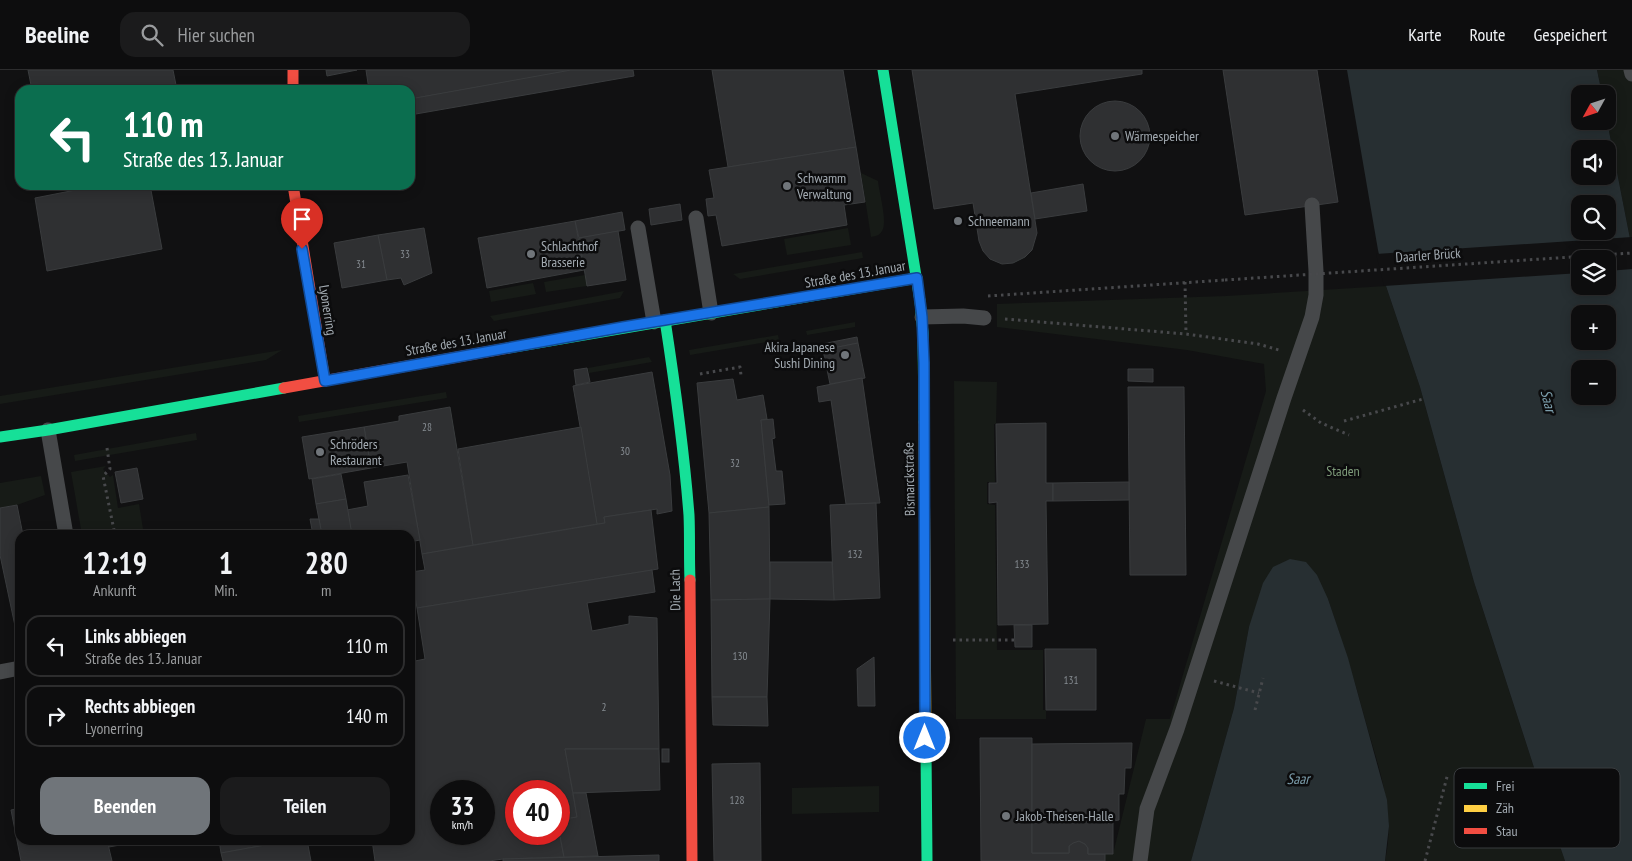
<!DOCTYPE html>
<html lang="de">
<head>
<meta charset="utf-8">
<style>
	:root { --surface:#0d0d0e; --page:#1b1b1c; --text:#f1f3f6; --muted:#9a9c9e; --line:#2d2d2e; --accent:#70757a }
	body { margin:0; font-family:"PT Sans Narrow",sans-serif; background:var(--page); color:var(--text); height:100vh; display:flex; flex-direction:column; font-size:19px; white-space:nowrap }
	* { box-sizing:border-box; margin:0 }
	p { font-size:16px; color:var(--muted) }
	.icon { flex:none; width:28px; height:28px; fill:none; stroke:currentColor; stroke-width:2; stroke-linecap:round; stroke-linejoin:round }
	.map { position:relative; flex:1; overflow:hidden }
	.sheet { position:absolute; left:15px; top:460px; width:400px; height:315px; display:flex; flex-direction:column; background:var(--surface); border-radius:15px; box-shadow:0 2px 12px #0003,0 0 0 1px var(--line) }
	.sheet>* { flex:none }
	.hud { position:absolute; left:15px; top:15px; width:400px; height:105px; border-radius:15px; box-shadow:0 2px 12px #0003,0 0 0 1px var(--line); background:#0b6e4f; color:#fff; overflow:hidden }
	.needle { width:32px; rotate:230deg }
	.fabs { position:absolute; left:1571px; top:15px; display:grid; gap:10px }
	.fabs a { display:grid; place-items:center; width:45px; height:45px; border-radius:10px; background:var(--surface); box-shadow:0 2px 12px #0003,0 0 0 1px var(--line); font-size:25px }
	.speed { position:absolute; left:430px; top:710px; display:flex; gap:10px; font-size:25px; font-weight:700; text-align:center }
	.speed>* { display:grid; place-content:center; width:65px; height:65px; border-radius:50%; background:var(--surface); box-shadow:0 2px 12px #0003,0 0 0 1px var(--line); line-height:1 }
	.speed small { font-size:12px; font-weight:400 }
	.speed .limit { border:8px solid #d22; background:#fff; color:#111 }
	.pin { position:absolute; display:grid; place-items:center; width:42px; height:42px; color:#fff; margin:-51px -21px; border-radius:50% 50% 50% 0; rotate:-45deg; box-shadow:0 0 5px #0007 }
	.pin .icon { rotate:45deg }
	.me { position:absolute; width:55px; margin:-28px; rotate:0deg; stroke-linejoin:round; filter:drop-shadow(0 0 4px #0008) }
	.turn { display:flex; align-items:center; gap:18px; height:105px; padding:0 25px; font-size:22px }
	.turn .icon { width:65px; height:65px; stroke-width:2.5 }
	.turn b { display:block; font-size:35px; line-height:42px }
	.eta { display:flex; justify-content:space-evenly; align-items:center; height:85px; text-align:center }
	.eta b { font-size:30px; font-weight:700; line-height:35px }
	.button { display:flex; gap:10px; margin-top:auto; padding:10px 25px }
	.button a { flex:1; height:58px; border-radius:15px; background:var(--accent); color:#fff; font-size:20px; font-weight:700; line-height:58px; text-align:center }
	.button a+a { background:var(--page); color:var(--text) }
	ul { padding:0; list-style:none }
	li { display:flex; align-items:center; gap:15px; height:62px; margin:0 10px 8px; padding:0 15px; border:2px solid var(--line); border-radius:15px }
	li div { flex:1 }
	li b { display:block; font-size:19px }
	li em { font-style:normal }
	header { display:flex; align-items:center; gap:30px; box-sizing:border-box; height:70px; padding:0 25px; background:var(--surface); border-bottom:1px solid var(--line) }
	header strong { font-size:24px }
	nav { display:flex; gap:28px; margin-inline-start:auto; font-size:18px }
	.search { width:350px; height:45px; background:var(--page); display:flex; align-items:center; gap:12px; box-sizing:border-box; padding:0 18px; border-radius:15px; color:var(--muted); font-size:19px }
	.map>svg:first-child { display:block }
</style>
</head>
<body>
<header>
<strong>Beeline</strong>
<div class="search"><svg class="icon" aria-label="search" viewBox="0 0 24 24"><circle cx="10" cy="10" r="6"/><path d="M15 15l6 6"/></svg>Hier suchen</div>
<nav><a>Karte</a><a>Route</a><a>Gespeichert</a></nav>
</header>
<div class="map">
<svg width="1632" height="791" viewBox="0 0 1632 791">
	<rect width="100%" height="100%" fill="#111112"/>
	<g fill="#171b17">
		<path d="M1597,0h35v179l-25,-128 1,-27h-6z"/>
		<path d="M861,103l17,8c1,11 10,42 4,50 -2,4 -6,5 -11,6z"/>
		<path d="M848,158l3,17 -64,10 -3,-16z"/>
		<path d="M862,182l1,6 -123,21 -7,-5z"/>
		<path d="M585,205l2,11 -41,6 -2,-10z"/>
		<path d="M533,213l3,11 -45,8 -2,-11z"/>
		<path d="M1386,216l34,101 54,195 76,235 15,44h-180c11,-48 -6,-92 -19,-138 -11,-42 -24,-83 -38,-124l-79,28 -15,81 -43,153h-86v-7h8l33,-135h24l96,-328 -2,-27 -77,-14 -190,-23v-23l229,-8z"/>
		<path d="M624,221l-4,7 -126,23 -4,-5z"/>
		<path d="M855,252v5l-48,8 -1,-4z"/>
		<path d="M778,265l1,5 -89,15 -1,-5z"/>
		<path d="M282,280l-16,10 -266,44v-8z"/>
		<path d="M649,287l3,5 -63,11 -1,-5z"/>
		<path d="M954,311l43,1 -1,42h-2l1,58h-8v22l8,1 2,145h46v60h3v9h-90z"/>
		<path d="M446,322l1,6 -148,24 -1,-6z"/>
		<path d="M196,363l1,7 -122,21 -1,-6z"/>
		<path d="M106,396l-3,3 7,8 3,-2 5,33 21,-4 5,31h-62l-11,-63z"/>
		<path d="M41,406l4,19 -28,10 -17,3v-25z"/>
		<path d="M879,716v26l-87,2v-26z"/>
	</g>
	<g fill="#272f32" fill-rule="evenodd">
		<path d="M1347,0h250l5,24h-22v27h27l25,128v612h-67l-15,-44 -76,-235 -54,-195 -34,-101 -8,-36zM1580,79h28v27h-28zM1580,134h28v27h-28zM1580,189h28v27h-28zM1580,244h28v27h-28zM1580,299h28v27h-28z"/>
		<path d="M1290,489l16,3 11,13 11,24 20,59 39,142 2,26 -4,35h-194l43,-153 15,-81 14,-44 10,-16z"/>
	</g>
	<path fill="#111112" d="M1632,167v32l-24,2v-12h-28v14l-196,13 -8,-32z"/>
	<g fill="#2f3032" stroke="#3a3c3e" fill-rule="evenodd">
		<path d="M28,0h145l4,20h-145z"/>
		<path d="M326,0h31l-30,6z"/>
		<path d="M366,0h209l-165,29v-9h-41z"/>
		<path d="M571,0h62l1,6 -224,39v-16z"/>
		<path d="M712,0h131l13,77 -128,20z"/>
		<path d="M912,0h230v4l-127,20 22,139 -5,17 -7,7 -12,6 -11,1 -12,-5 -7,-8 -4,-10 -6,-38 -39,6z"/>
		<path d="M1223,0h94l21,132 -93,13z"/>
		<circle cx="1115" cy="66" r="35"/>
		<path d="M856,77l9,55 -21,3 3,20 -125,21 -6,-31 -8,1 -2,-17 8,-1 -5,-28z"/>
		<path d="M1083,114l4,27 -52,8 -4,-26z"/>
		<path d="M101,115h49l12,64 -115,22 -12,-73z"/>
		<path d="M680,134l2,16 -31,5 -2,-16z"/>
		<path d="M622,142l3,18 -46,8 -4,-17z"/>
		<path d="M575,151l9,49 -97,18 -9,-50z"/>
		<path d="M424,158l8,45 -28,12 -3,-7 -14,2 -9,-45z"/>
		<path d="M618,161l8,49 -39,6 -8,-48z"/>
		<path d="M378,165l9,45 -45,8 -8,-45z"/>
		<path d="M857,267l1,6 -35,7 -1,-6z"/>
		<path d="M858,273l7,35 -35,6 -7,-34z"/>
		<path d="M587,298l3,14 -14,3 -2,-15z"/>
		<path d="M1128,299h25v13l-25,-1z"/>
		<path d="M652,302l18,103 2,36 -15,3v-5l-53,8 1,6 -8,1 -24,-138z"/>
		<path d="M862,308l18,125 -34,1 -15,-104 -12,2 -2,-15z"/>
		<path d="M733,309l4,21 26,-5 4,24 -6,1 8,87 -60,6 -12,-130z"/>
		<path d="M1128,317h56l2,188h-56z"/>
		<path d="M450,337l23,138 -51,9 -15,-92 -36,6 -7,-41 35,-6v-5z"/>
		<path d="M773,349l2,19 -3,1 4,32h6l3,33 -16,1 -8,-85z"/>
		<path d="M1046,353v60h7v18h-7l2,123 -50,1 -1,-123 -8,1v-20h8l-1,-59z"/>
		<path d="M364,357l7,41 -62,11 -7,-42z"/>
		<path d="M581,357l16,97 -124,21 -15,-96z"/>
		<path d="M137,398l6,31 -22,4 -6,-31z"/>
		<path d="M341,404l5,25 -30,5 -4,-25z"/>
		<path d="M408,405l12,65 -10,2v-7h-58l-5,-25 21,-4 -4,-24z"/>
		<path d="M1129,412v18l-76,1v-18z"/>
		<path d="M346,429l6,36h-30l-6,-31z"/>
		<path d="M876,433l4,95 -46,2 -4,-95z"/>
		<path d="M17,435l6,30h-3l-1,110 -19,-90v-47z"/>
		<path d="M769,437l1,92 -59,1 -2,-87z"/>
		<path d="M651,440l7,59 -241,39 -6,-36 14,-2 -3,-16 183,-31 -1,-6z"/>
		<path d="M319,449l3,16h-9l-3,-16z"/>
		<path d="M770,492h62l2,38 -64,-1z"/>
		<path d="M652,500l3,22 -68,11 5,28 37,-7v-8l28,2 2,131h-94l12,68 -18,3v-29h-43v43h43v-3l5,26 -61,2 -14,2h-114l-3,-21h38v-178l15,-3 -8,-51zM441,721h43v43h-43z"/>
		<path d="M770,529l-3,98h-55l-1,-97z"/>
		<path d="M1014,555h18v22h-17z"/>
		<path d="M1045,579h51v61h-50z"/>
		<path d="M874,587l1,49h-17l-1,-37z"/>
		<path d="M712,627h55l1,29 -55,-1z"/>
		<path d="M980,668h52v115h37v-7l4,-3 6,-2 6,3 3,4v6h17v7h-124z"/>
		<path d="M1132,673l-1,25h-6l-1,26h-5v26l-6,1v33h-25v-6l-3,-4 -6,-3 -6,2 -4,3v7h-37v-109z"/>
		<path d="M565,679h94l1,41 -87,3z"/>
		<rect x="662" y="679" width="7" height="13"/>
		<path d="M760,693l1,98h-47l-2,-97z"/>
		<path d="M573,723h13l12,63 -34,1 -5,-26v-11l18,-3z"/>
		<path d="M20,738v32h87l5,21h-91l-10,-51z"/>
		<path d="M107,770h12l1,5 -11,2z"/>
		<path d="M219,770h74l-72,13z"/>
		<path d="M293,770h14l4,21h-88l-2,-8z"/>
		<path d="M659,785v6h-156v-2z"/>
	</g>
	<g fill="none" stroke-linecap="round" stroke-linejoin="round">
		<g stroke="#48494c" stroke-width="3" stroke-dasharray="2.5 4" stroke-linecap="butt">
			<path d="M1185,212l1,52"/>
			<path d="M988,226l237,-16"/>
			<path d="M1005,249l181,15 72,10 21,6"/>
			<path d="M700,304l40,-7 1,8"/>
			<path d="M1303,340l18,13 28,12"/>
			<path d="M1344,351l79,-22"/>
			<path d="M107,378l3,21 -7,7 12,59"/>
			<path d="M182,465l4,-1"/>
			<path d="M953,570h62"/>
			<path d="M1214,611l45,12"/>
			<path d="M1255,640l8,-32"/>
			<path d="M1474,775l76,-28"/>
			<path d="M1425,791l23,-88"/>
		</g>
		<g stroke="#46484a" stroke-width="15">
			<path d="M1631,0l1,4"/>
			<path d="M696,148l15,95"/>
			<path d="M638,158l16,94"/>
			<path d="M922,247l41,-1 21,2"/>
			<path d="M48,360l18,105"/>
			<path d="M0,602l20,-4"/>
			<path d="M1140,791l7,-52 30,-80 107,-331 28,-81 4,-22v-24l-4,-66"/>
		</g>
		<g stroke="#16e098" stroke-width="11">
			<path d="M883,0l37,231 3,32 1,89"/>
			<path d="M665,250c10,65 19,130 24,195 1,21 0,44 1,65"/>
			<path d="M508,278l409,-70"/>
			<path d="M0,367l48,-7 236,-42"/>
			<path d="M926,680l1,111"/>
		</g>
		<path stroke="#ffcf43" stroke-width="11" d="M924,352l2,328"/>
		<g stroke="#f24e42" stroke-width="11">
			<path d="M293,0v20"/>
			<path d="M293,115l32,196"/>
			<path d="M284,318l224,-40"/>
			<path d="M690,510l2,281"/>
		</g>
		<path stroke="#48494c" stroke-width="3" stroke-dasharray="2.5 4" stroke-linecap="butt" d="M1225,210l407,-27"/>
	</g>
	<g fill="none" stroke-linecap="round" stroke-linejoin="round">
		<g stroke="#114b97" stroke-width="12">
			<path id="route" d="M302,179l23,132 298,-54 294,-49 5,39 2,46 1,375"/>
		</g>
		<use href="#route" stroke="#1a73e8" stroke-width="9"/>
	</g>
	<g fill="#70757a" stroke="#0c0c0d" stroke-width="2">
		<circle cx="1115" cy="66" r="5"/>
		<circle cx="787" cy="116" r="5"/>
		<circle cx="958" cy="151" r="5"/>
		<circle cx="531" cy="184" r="5"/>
		<circle cx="845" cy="285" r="5"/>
		<circle cx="320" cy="382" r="5"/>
		<circle cx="1006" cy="746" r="5"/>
	</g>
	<g text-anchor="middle" stroke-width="5" stroke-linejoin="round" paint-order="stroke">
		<g font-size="11" fill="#868c92">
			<text x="405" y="188">33</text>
			<text x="361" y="198">31</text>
			<text x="427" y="361">28</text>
			<text x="625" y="385">30</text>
			<text x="735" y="397">32</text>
			<text x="855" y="488">132</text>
			<text x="1022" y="498">133</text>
			<text x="740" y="590">130</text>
			<text x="1071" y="614">131</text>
			<text x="604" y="641">2</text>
			<text x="737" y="734">128</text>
		</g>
		<g font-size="14" fill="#a3abb2" stroke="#0c0c0d" text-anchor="start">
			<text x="1125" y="71">Wärmespeicher</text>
			<text x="797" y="113">Schwamm<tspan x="797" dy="16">Verwaltung</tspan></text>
			<text x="968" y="156">Schneemann</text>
			<text x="541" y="181">Schlachthof<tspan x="541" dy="16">Brasserie</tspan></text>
			<text x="835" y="282" text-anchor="end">Akira Japanese<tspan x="835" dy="16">Sushi Dining</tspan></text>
			<text x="330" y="379">Schröders<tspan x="330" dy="16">Restaurant</tspan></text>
			<text x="1016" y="751">Jakob-Theisen-Halle</text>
		</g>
		<g font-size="14" fill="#a3abb2" stroke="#0c0c0d">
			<text transform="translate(1428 185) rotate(-4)" y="5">Daarler Brück</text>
			<text transform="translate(855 204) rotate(-10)" y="5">Straße des 13. Januar</text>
			<text transform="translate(328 240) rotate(81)" y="5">Lyonerring</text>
			<text transform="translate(456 272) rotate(-10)" y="5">Straße des 13. Januar</text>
			<text transform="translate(909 409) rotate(-91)" y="5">Bismarckstraße</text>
			<text transform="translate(675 520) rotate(-91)" y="5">Die Lach</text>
		</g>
		<g font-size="14" fill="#7f9c7b" stroke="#0c0c0d">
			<text x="1343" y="406">Staden</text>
		</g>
		<g font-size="15" font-style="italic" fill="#7c9eac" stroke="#0c0c0d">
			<text transform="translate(1548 331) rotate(76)" y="5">Saar</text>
			<text x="1298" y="714">Saar</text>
		</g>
	</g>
	<rect x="1454" y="698" width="166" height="80" rx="8" fill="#0c0c0d" stroke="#393c3f" stroke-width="1"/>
	<rect x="1464" y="713" width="23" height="6" fill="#16e098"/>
	<rect x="1464" y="735" width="23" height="7" fill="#ffcf43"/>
	<rect x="1464" y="758" width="23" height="6" fill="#f24e42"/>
	<g font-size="14" fill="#a3abb2">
		<text x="1496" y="721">Frei</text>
		<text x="1496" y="743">Zäh</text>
		<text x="1496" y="766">Stau</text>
	</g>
</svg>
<div class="fabs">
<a><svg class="needle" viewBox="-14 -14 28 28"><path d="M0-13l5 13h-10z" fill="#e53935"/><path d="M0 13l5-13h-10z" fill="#9a9c9e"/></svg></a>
<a><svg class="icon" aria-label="sound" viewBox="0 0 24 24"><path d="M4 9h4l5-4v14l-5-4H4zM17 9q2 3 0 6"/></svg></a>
<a><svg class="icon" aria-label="search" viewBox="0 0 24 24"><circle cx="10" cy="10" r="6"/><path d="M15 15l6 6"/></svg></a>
<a><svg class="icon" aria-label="layers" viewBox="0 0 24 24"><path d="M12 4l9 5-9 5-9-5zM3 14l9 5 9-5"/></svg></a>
<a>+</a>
<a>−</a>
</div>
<div class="speed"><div>33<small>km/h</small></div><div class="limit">40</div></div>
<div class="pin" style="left:302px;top:179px;background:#d93025"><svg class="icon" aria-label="arrive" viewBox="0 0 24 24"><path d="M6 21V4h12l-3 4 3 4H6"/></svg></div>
<svg class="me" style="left:925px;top:668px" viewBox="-20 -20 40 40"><circle r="17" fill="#1a73e8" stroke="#fff" stroke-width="3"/><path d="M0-11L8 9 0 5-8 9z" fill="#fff"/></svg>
<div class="hud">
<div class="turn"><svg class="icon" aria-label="left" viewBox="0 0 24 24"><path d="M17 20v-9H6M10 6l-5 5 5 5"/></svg><div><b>110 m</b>Straße des 13. Januar</div></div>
</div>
<section class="sheet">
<div class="eta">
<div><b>12:19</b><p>Ankunft</p></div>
<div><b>1</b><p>Min.</p></div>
<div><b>280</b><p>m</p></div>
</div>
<ul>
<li><svg class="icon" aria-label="left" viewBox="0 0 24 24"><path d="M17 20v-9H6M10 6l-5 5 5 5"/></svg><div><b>Links abbiegen</b><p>Straße des 13. Januar</p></div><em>110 m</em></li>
<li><svg class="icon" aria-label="right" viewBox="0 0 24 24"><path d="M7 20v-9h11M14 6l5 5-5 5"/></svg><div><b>Rechts abbiegen</b><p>Lyonerring</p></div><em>140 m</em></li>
</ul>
<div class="button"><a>Beenden</a><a>Teilen</a></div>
</section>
</div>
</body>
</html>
